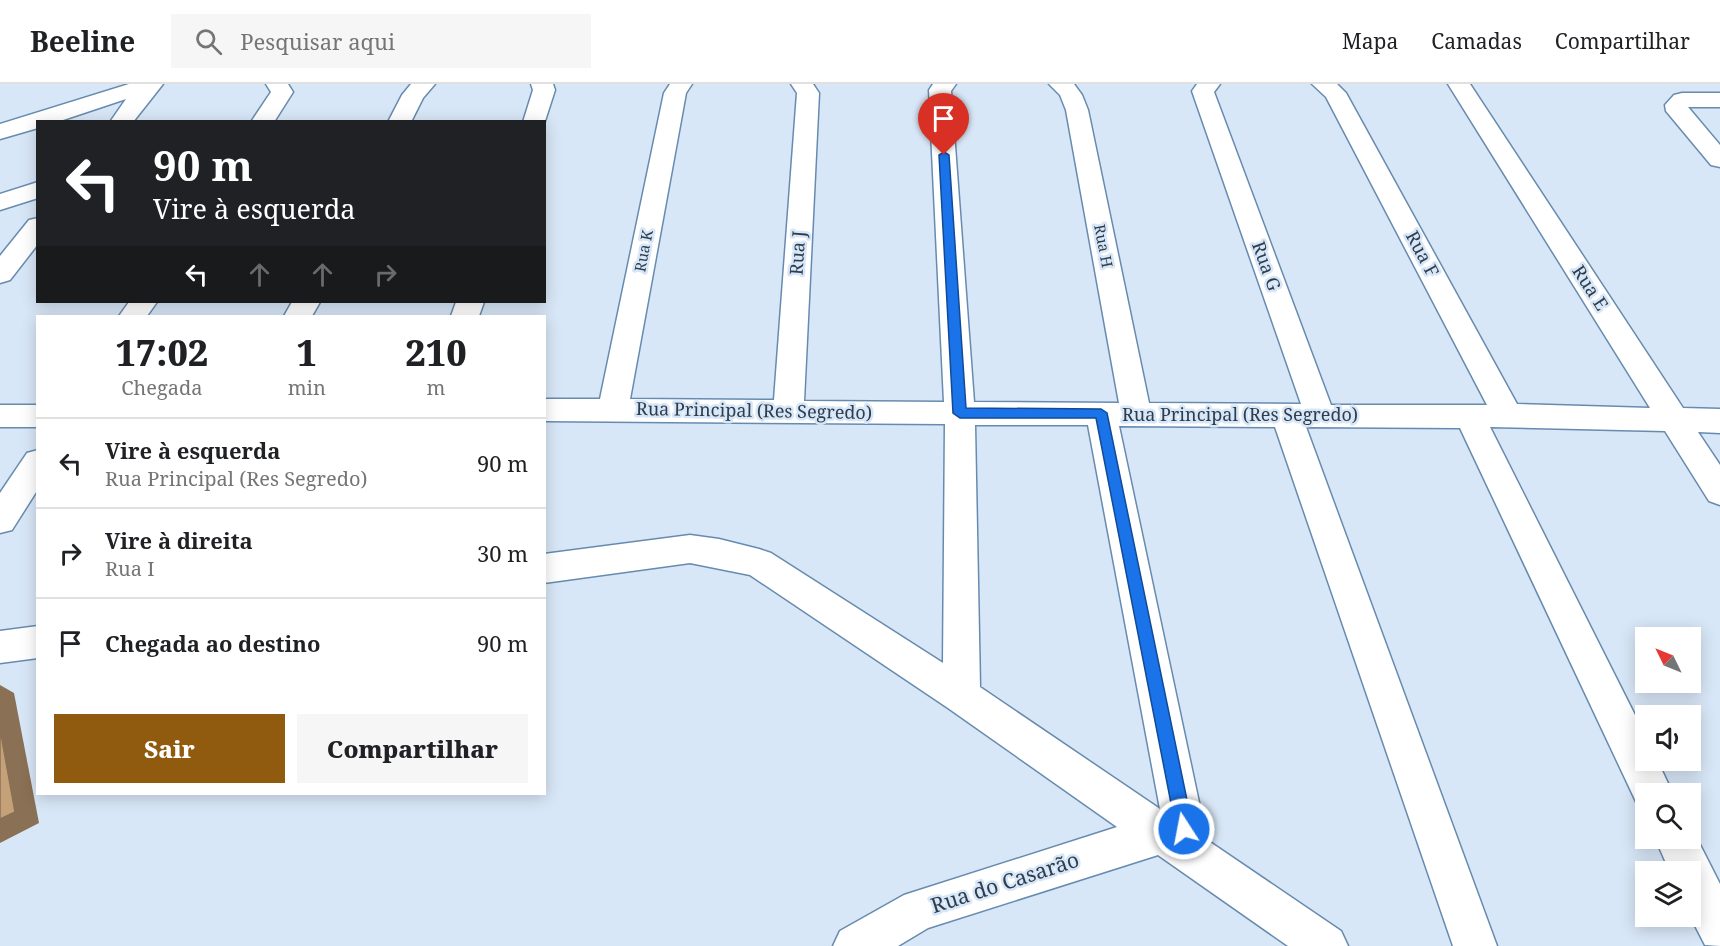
<!DOCTYPE html>
<html lang="pt">
<head>
<meta charset="utf-8">
<style>
	:root { --surface:#fff; --page:#f6f6f6; --text:#202124; --muted:#757577; --line:#e0e0e0; --accent:#905b0e }
	body { margin:0; font-family:"Noto Serif",serif; background:var(--page); color:var(--text); height:100vh; display:flex; flex-direction:column; font-size:22px; white-space:nowrap }
	* { box-sizing:border-box; margin:0 }
	p { font-size:20px; color:var(--muted) }
	.icon { flex:none; width:33px; height:33px; fill:none; stroke:currentColor; stroke-width:2; stroke-linecap:round; stroke-linejoin:round }
	.map { position:relative; flex:1; overflow:hidden }
	.panel { position:absolute; left:36px; top:231px; width:510px; height:480px; display:flex; flex-direction:column; background:var(--surface); border-radius:0px; box-shadow:0 3px 15px #0003 }
	.panel>* { flex:none }
	.guide { position:absolute; left:36px; top:36px; width:510px; height:183px; border-radius:0px; box-shadow:0 3px 15px #0003; background:#202124; color:#fff; overflow:hidden }
	.needle { width:39px; rotate:313deg }
	.tools { position:absolute; left:1635px; top:543px; display:grid; gap:12px }
	.tools a { display:grid; place-items:center; width:66px; height:66px; border-radius:0px; background:var(--surface); box-shadow:0 3px 15px #0003; font-size:30px }
	.pin { position:absolute; display:grid; place-items:center; width:51px; height:51px; color:#fff; margin:-62px -26px; border-radius:50% 50% 50% 0; rotate:-45deg; box-shadow:0 0 6px #0007 }
	.pin .icon { rotate:45deg }
	.me { position:absolute; width:66px; margin:-33px; rotate:349deg; stroke-linejoin:round; filter:drop-shadow(0 0 4px #0008) }
	.turn { display:flex; align-items:center; gap:21px; height:126px; padding:0 18px; font-size:27px }
	.turn .icon { width:78px; height:78px; stroke-width:2.5 }
	.turn b { display:block; font-size:42px; line-height:51px }
	.lanes { display:flex; align-items:center; height:57px; padding:0 18px; background:#0003; justify-content:center; gap:30px; direction:ltr }
	.lanes .off { opacity:.35 }
	.eta { display:flex; justify-content:space-evenly; align-items:center; height:102px; text-align:center }
	.eta b { font-size:36px; font-weight:800; line-height:42px }
	.primary-button { display:flex; gap:12px; margin-top:auto; padding:12px 18px }
	.primary-button a { flex:1; height:69px; border-radius:0px; background:var(--accent); color:#fff; font-size:24px; font-weight:800; line-height:69px; text-align:center }
	.primary-button a+a { background:var(--page); color:var(--text) }
	ul { padding:0; list-style:none }
	li { display:flex; align-items:center; gap:18px; height:90px; padding:0 18px; border-top:2px solid var(--line) }
	li div { flex:1 }
	li b { display:block; font-size:22px }
	li em { font-style:normal }
	header { display:flex; align-items:center; gap:36px; box-sizing:border-box; height:84px; padding:0 30px; background:var(--surface); border-bottom:2px solid var(--line) }
	header strong { font-size:28px }
	nav { display:flex; gap:33px; margin-inline-start:auto; font-size:21px }
	.search { width:420px; height:54px; background:var(--page); display:flex; align-items:center; gap:15px; box-sizing:border-box; padding:0 21px; border-radius:0px; color:var(--muted); font-size:22px }
	.map>svg:first-child { display:block }
</style>
</head>
<body>
<header>
<strong>Beeline</strong>
<div class="search"><svg class="icon" aria-label="search" viewBox="0 0 24 24"><circle cx="10" cy="10" r="6"/><path d="M15 15l6 6"/></svg>Pesquisar aqui</div>
<nav><a>Mapa</a><a>Camadas</a><a>Compartilhar</a></nav>
</header>
<div class="map">
<svg width="1720" height="862" viewBox="0 0 1720 862">
	<rect width="100%" height="100%" fill="#d8e7f7"/>
	<g fill="none" stroke-linecap="round" stroke-linejoin="round">
		<g stroke="#678baf" stroke-width="3">
			<g id="street">
				<path d="M129,0h34l-30,38h-23l16,-23 -69,23h-19v6l-38,11v-15z"/>
				<path d="M266,0h22l5,8 -19,30h-23l20,-30z"/>
				<path d="M411,0h24l-12,14 -12,24h-23l14,-27z"/>
				<path d="M531,0h22l2,6 -11,34v-2h-21l10,-32z"/>
				<path d="M670,0h22l-6,9 -56,306 144,1 23,-307 -6,-9h22l6,9 -15,308 140,1 -15,-312 4,-6h23l-5,7 23,311 145,1 -53,-293 -6,-15 -11,-11h25l8,11 6,15 61,293 152,1 -109,-313 5,-7h23l-6,8 9,24 108,289h156l-161,-308 -14,-13h25l9,9 171,311 133,4 -202,-324h22l213,324 37,1v24l-22,-1 22,33v40l-11,-4 -44,-70 -175,-4 156,310v23h11l16,34h-27v17l-7,-3 -179,-380 -154,-1 191,519h-44l-178,-519 -156,-1 88,414 134,91 7,15h-60l-130,-91 -230,73 -30,18h-65l7,-15 64,-36 213,-68 -169,-119 -198,-133 -60,-12 -146,20v-29l146,-19 29,4 40,10 12,4 172,110 2,-239 -401,-3v-22h56l64,-306zM975,341h113l72,384 -180,-122z"/>
				<path d="M1682,9h38v14h-32l32,38v22l-9,-2 -45,-54 -1,-6 9,-10z"/>
				<path d="M38,98v16l-38,12v-16z"/>
				<path d="M38,134v26l-28,36 -10,3v-27l29,-36z"/>
				<path d="M129,218h28l-10,14h-28z"/>
				<path d="M292,218h28l-8,14h-28z"/>
				<path d="M456,218h28l-5,14h-28z"/>
				<rect x="0" y="321" width="38" height="22"/>
				<path d="M38,366v39l-26,41 -12,3v-40l27,-40z"/>
				<path d="M38,542v32l-38,5v-32z"/>
				<path d="M1690,741l30,59v62l-15,-1 -15,-29v-44h-20l-15,-34h35z"/>
			</g>
		</g>
		<use href="#street" fill="#fff" fill-rule="evenodd"/>
	</g>
	<path fill="#8a7155" d="M0,601l14,8 25,130 -39,20z"/>
	<path fill="#c5a17a" stroke="#8a7155" stroke-width="1.5" d="M0,645l15,83 -15,7z"/>
	<path fill="#1a73e8" stroke="#114b97" stroke-width="1.5" d="M944,68l5,3 17,253 135,1 6,4 86,416 -3,6 -6,3 -6,-3 -2,-6 -80,-411h-136l-7,-5 -14,-258z"/>
	<g text-anchor="middle" stroke-width="5" stroke-linejoin="round" paint-order="stroke">
		<g font-size="15" fill="#2d3d4d" stroke="#d8e7f7">
			<text transform="translate(1103 162) rotate(79)" y="5">Rua H</text>
			<text transform="translate(644 167) rotate(-79)" y="5">Rua K</text>
		</g>
		<g font-size="18" fill="#2d3d4d" stroke="#d8e7f7">
			<text transform="translate(798 169) rotate(-86)" y="6">Rua J</text>
			<text transform="translate(1422 170) rotate(62)" y="6">Rua F</text>
			<text transform="translate(1266 182) rotate(70)" y="6">Rua G</text>
			<text transform="translate(1590 204) rotate(57)" y="6">Rua E</text>
			<text transform="translate(754 327) rotate(1)" y="6">Rua Principal (Res Segredo)</text>
			<text x="1240" y="337">Rua Principal (Res Segredo)</text>
		</g>
		<g font-size="21" fill="#2d3d4d" stroke="#d8e7f7">
			<text transform="translate(1005 799) rotate(-18)" y="7">Rua do Casarão</text>
		</g>
	</g>
</svg>
<div class="tools">
<a><svg class="needle" viewBox="-14 -14 28 28"><path d="M0-13l5 13h-10z" fill="#e53935"/><path d="M0 13l5-13h-10z" fill="#757577"/></svg></a>
<a><svg class="icon" aria-label="sound" viewBox="0 0 24 24"><path d="M4 9h4l5-4v14l-5-4H4zM17 9q2 3 0 6"/></svg></a>
<a><svg class="icon" aria-label="search" viewBox="0 0 24 24"><circle cx="10" cy="10" r="6"/><path d="M15 15l6 6"/></svg></a>
<a><svg class="icon" aria-label="layers" viewBox="0 0 24 24"><path d="M12 4l9 5-9 5-9-5zM3 14l9 5 9-5"/></svg></a>
</div>
<div class="pin" style="left:944px;top:71px;background:#d93025"><svg class="icon" aria-label="arrive" viewBox="0 0 24 24"><path d="M6 21V4h12l-3 4 3 4H6"/></svg></div>
<svg class="me" style="left:1184px;top:745px" viewBox="-20 -20 40 40"><circle r="17" fill="#1a73e8" stroke="#fff" stroke-width="3"/><path d="M0-11L8 9 0 5-8 9z" fill="#fff"/></svg>
<div class="guide">
<div class="turn"><svg class="icon" aria-label="left" viewBox="0 0 24 24"><path d="M17 20v-9H6M10 6l-5 5 5 5"/></svg><div><b>90 m</b>Vire à esquerda</div></div>
<div class="lanes"><svg class="icon" aria-label="left" viewBox="0 0 24 24"><path d="M17 20v-9H6M10 6l-5 5 5 5"/></svg><svg class="icon off" aria-label="ahead" viewBox="0 0 24 24"><path d="M12 20V5M6 11l6-6 6 6"/></svg><svg class="icon off" aria-label="ahead" viewBox="0 0 24 24"><path d="M12 20V5M6 11l6-6 6 6"/></svg><svg class="icon off" aria-label="right" viewBox="0 0 24 24"><path d="M7 20v-9h11M14 6l5 5-5 5"/></svg></div>
</div>
<section class="panel">
<div class="eta">
<div><b>17:02</b><p>Chegada</p></div>
<div><b>1</b><p>min</p></div>
<div><b>210</b><p>m</p></div>
</div>
<ul>
<li><svg class="icon" aria-label="left" viewBox="0 0 24 24"><path d="M17 20v-9H6M10 6l-5 5 5 5"/></svg><div><b>Vire à esquerda</b><p>Rua Principal (Res Segredo)</p></div><em>90 m</em></li>
<li><svg class="icon" aria-label="right" viewBox="0 0 24 24"><path d="M7 20v-9h11M14 6l5 5-5 5"/></svg><div><b>Vire à direita</b><p>Rua I</p></div><em>30 m</em></li>
<li><svg class="icon" aria-label="arrive" viewBox="0 0 24 24"><path d="M6 21V4h12l-3 4 3 4H6"/></svg><div><b>Chegada ao destino</b></div><em>90 m</em></li>
</ul>
<div class="primary-button"><a>Sair</a><a>Compartilhar</a></div>
</section>
</div>
</body>
</html>
